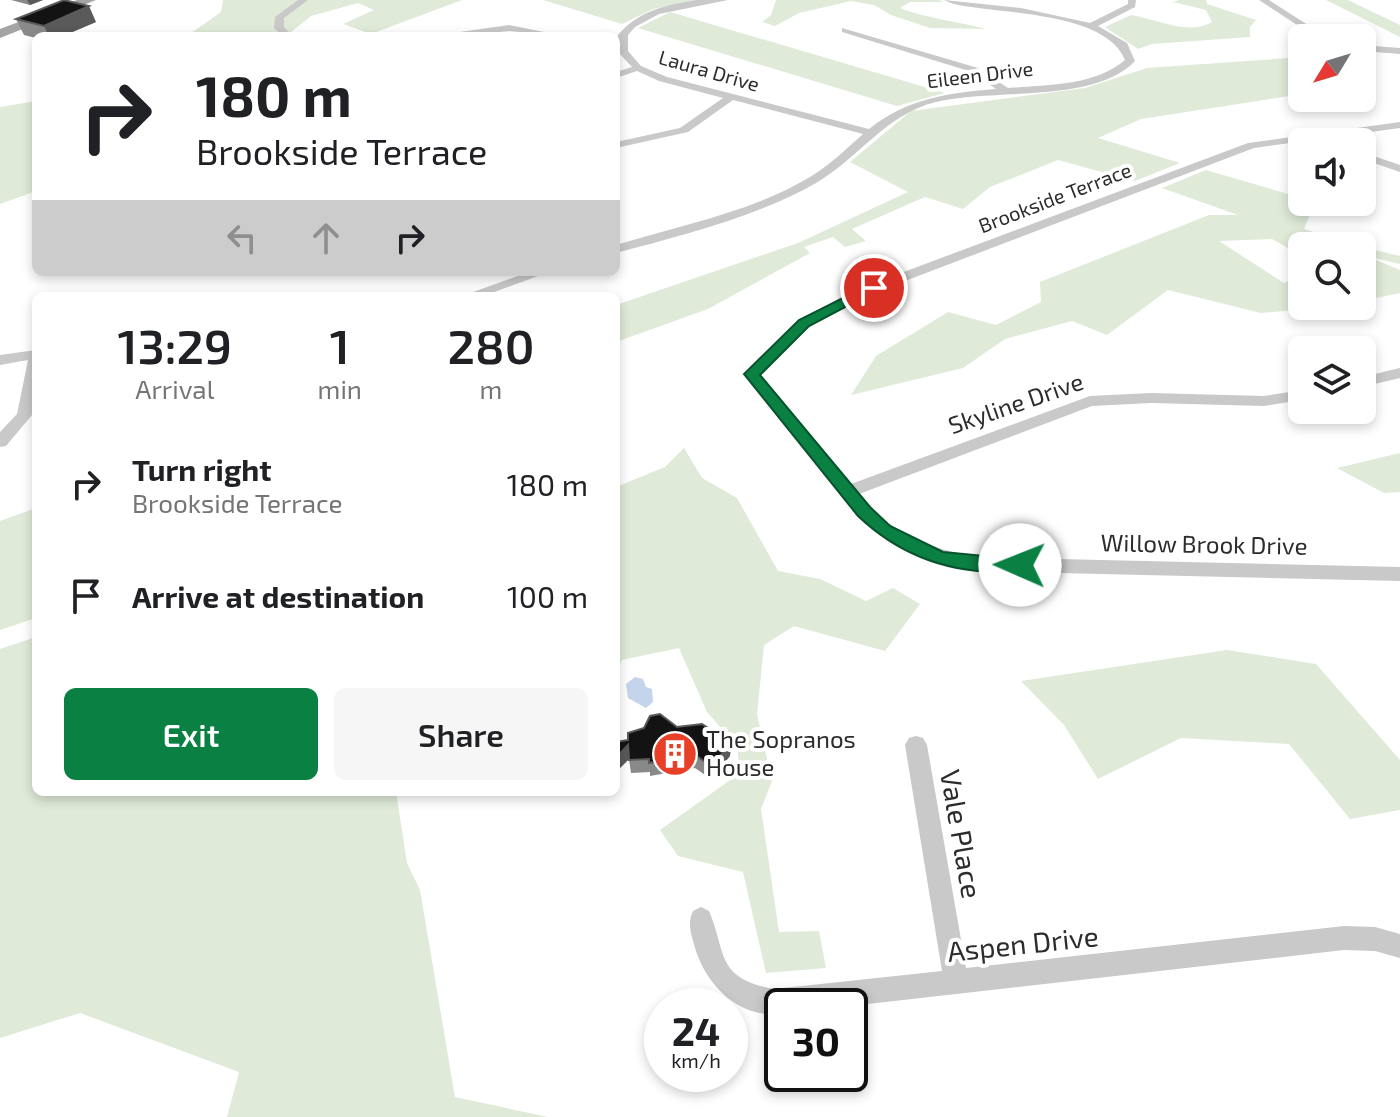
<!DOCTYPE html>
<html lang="en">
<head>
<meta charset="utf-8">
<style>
	:root { --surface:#fff; --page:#f6f6f6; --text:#202124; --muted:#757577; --accent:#0b8043 }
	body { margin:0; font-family:"Exo 2",sans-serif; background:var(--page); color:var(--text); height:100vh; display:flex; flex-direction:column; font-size:30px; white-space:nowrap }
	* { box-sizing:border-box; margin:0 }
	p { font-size:26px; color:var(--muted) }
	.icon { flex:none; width:44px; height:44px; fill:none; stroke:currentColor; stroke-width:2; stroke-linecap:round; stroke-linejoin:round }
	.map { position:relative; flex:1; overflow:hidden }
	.sheet { position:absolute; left:32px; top:292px; width:588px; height:504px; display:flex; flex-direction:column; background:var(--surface); border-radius:12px; box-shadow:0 4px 12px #0003 }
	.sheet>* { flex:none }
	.banner { position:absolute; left:32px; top:32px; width:588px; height:244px; border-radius:12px; box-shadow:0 4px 12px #0003; background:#fff; color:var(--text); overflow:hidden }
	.needle { width:52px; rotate:232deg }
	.buttons { position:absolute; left:1288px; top:24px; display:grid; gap:16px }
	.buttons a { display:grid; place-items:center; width:88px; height:88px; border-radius:12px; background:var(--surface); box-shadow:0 4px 12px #0003; font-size:40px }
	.speed { position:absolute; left:644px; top:988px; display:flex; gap:16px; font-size:40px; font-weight:700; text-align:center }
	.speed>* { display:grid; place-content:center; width:104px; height:104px; border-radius:50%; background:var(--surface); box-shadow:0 4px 12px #0003; line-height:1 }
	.speed small { font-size:20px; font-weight:400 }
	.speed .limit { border:4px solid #111; border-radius:12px; background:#fff; color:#111 }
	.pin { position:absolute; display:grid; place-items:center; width:68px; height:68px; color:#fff; margin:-34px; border:4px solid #fff; border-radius:50%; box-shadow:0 2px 8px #0007 }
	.me { position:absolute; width:88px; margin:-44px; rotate:271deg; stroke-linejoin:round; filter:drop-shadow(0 0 6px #0008) }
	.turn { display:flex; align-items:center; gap:28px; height:168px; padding:0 32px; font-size:36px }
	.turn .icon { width:104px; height:104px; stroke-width:2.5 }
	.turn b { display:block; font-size:56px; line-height:68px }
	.lanes { display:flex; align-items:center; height:76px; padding:0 32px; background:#0003; justify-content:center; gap:40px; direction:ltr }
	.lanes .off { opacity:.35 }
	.eta { display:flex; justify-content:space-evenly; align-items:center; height:136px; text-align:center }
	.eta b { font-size:48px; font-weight:600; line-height:56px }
	.action { display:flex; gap:16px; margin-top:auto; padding:16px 32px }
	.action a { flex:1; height:92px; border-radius:12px; background:var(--accent); color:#fff; font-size:32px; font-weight:600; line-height:92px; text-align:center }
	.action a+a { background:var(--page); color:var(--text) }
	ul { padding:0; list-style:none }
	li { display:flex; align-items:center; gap:24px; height:112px; padding:0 32px }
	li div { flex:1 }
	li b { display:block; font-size:30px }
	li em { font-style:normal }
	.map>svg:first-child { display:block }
</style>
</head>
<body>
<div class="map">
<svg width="1400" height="1117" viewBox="0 0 1400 1117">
	<rect width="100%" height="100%" fill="#fff"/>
	<g fill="#dfead8">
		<path d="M223,0h239l-91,34 -28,-10 31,-14 -16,-7 -47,13 -20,16 -18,4h-86l34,-24z"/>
		<path d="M543,0h157l-47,9 -31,15z"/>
		<path d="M776,0h163l4,2h-33l-10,6c28,11 57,13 86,21l-56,-1 -39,-13 -17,-10 -23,-4 -52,12 -24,13 -13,-4 9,-7z"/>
		<path d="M1179,0h27l1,4 49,16 -6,7v10l-98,7 -14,5 -33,-22 26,-12c26,4 57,21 81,7l-6,-12 -33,-8z"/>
		<path d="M1326,0h22l52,25v12z"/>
		<path d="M670,12l275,81 -48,13 -259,-78z"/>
		<path d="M1302,57v37l-161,25 -43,19 82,25 -45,18 -77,-21 -68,27 -27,22 -38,-12 -73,32 14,12 -21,6 -12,-10 -29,10 6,6 -102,56 -92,33v-37l182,-62 110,-51 -58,-30 61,-51 174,-23 62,-20z"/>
		<path d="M36,101v90l-36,13v-97z"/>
		<path d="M1206,170l96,28v4h13l-11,27 53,17h-55v10l-30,-17 -53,2 65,42 18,-7v30h35l-76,7 -93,-23 -61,45 -35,-14 -67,18 -42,29 -112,27 25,-39 72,-44 48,13 45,-23 -1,-20 169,-67h29l-76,-27z"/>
		<path d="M1362,247l38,9v8l-34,-8 34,14v23l-38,8z"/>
		<path d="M684,448l18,30 35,20 41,73 42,8 46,22 27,-13 27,16 -35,47 -91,-25 -30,19 -7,69 15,67 -11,28 18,123 40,-1 7,37 -60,5 -23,-101 -65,-16 -18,-26 80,-57 -3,-27 -30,-34 -28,-64 -57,12 -6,14v-187l49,-20z"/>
		<path d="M1400,453v39l-16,1 -47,-25z"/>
		<path d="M36,508v110l-36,12v-109z"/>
		<path d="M36,637v155h360l11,71 13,27 35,207 93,20h-321l12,-45 -159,-59 -80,25v-389z"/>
		<path d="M1227,650l89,14 84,96v50l-50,9 -61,-75 -108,-6 -83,41 -34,-54 -43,-44z"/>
	</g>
	<path fill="#c4d4eb" d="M635,677l8,2 3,8 6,2 1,13 -7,6 -18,-10 -2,-14z"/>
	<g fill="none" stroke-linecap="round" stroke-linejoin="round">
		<g fill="#c9c9c9" fill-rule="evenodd">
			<path d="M298,0h10l-24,18v9l8,9h-10l-8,-8 1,-11z"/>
			<path d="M697,0h31l-69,14 -24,13 -7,8v16l13,15 26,11 202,52c39,-31 79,-36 127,-40l-24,-17 -130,-40v-4l136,40 30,20c38,-3 87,-2 117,-28 -16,-42 -99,-46 -139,-51 -14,-2 -31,-3 -42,-9l77,8 69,15 38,-19v-4h8l-1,7 -37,19 29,17 8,18c-40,43 -144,27 -199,41 -50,12 -77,56 -120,81 -57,33 -136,53 -200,70v-8c64,-20 136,-33 194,-68 20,-12 36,-28 53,-43l-130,-34 -45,32 -72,16v-6l64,-14 43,-30 -64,-17 -22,-10 -21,7v-6l16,-5 -14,-15v-17c21,-25 49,-30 79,-35z"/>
			<path d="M1259,0h10l59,38h-11z"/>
			<path d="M509,25l55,11 -55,-5 -51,5 -5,-3z"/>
			<path d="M1362,45l38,3v6l-38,-3z"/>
			<path d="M1400,122v6l-146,20 -391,149 -54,29 -50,48 92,110 239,-88 61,-3 113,3 38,-6v10l-38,6 -113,-3 -59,3 -233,88c34,41 65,52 115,63l426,10v14l-426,-10c-47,-11 -80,-20 -116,-55l-114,-142 55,-54 54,-29 395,-148z"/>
			<path d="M1362,152l38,13v7l-38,-13z"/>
			<path d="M529,272h20l-66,24h-21z"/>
			<path d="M36,350v45l-4,20 -26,31 -6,1v-15l17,-18 11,-54 -28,5v-10z"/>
			<path d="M1400,368v10l-38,9v-10z"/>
			<path d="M916,736l7,2 4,7 39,223 378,-42 31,1 25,7v24l-25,-7 -31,-1 -494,56h-68v8c-46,5 -79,-32 -89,-73 -3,-11 -5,-20 0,-30l8,-4 8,4c18,42 6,67 65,78l168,-18 -37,-226 4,-7z"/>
		</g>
		<path fill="#a4a4a4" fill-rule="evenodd" d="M77,0h19l-96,38v-9z"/>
	</g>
	<g fill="#898989">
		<path d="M11,0h32l-13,5z"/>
		<path d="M16,19l80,3 -33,14h-27v2l-12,-3z"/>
		<path d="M677,727l54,16 -1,13 -19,23 -16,-11 -45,8v-4l-19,1 -2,-14 -13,13 12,-32z"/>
	</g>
	<g fill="#5a5a5a">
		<path d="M27,0h16l-13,5z"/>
		<path d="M89,6l7,16 -33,14h-14l-5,-10z"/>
		<path d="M731,743l-1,13 -19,23v-13z"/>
		<path d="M628,745l2,13 -14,14v-14z"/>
	</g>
	<g fill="#131313" stroke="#5a5a5a" stroke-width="2">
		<path d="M64,0l25,6 -45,20 -28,-7z"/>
		<path d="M660,714l17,13 25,-3 29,19 -20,23 -16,-11 -46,8v-4l-20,1 -1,-15 -12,13v-16l12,-2v-7l16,-5 6,-12z"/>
	</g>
	<path fill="#0b8043" stroke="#07532c" stroke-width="2" d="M869,285l12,3 -72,38 -49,49 110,132 20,19 53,26 83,8v10c-10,3 -20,2 -31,2 -53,-1 -98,-19 -137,-56l-114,-142 55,-54z"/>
	<defs>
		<g id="building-disc" transform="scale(2.3)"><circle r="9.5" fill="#e83f28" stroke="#fff"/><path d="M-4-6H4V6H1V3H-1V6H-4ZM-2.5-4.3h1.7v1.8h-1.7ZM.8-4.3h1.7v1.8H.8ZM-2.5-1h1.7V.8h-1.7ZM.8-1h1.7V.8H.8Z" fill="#fff"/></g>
	</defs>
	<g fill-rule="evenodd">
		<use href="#building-disc" x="675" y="754"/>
	</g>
	<g text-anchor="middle" stroke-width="8" stroke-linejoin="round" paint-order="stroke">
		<g font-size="20" fill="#2c2c2c" stroke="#fff">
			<text transform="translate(709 71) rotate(16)" y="7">Laura Drive</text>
			<text transform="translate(980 75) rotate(-7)" y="7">Eileen Drive</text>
			<text transform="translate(1055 198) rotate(-21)" y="7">Brookside Terrace</text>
		</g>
		<g font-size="24" fill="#2c2c2c" stroke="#fff">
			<text transform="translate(1016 404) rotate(-19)" y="8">Skyline Drive</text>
			<text transform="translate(1204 545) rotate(1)" y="8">Willow Brook Drive</text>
		</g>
		<g font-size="24" fill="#2c2c2c" stroke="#fff" text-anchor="start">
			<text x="706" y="748">The Sopranos<tspan x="706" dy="28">House</tspan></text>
		</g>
		<g font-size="28" fill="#2c2c2c" stroke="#fff">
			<text transform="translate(961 834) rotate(80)" y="10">Vale Place</text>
			<text transform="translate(1023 944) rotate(-6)" y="10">Aspen Drive</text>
		</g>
	</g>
</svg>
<div class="buttons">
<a><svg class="needle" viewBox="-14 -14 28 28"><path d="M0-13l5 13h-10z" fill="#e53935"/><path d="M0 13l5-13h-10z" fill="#757577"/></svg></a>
<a><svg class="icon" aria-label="sound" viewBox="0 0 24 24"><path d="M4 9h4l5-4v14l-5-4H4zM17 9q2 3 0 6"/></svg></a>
<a><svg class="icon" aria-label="search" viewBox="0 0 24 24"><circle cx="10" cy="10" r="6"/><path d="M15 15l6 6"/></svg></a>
<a><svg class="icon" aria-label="layers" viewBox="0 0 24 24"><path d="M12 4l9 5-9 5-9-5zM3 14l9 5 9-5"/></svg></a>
</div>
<div class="speed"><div>24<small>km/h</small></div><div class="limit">30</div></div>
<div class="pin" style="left:874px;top:288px;background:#d93025"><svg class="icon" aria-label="arrive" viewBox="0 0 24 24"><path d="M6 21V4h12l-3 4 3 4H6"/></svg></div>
<svg class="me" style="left:1020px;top:565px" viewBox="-20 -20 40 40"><circle r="19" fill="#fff"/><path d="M0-13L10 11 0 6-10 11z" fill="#0b8043"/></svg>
<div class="banner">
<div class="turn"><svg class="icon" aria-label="right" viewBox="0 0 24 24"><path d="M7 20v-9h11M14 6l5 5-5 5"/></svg><div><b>180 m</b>Brookside Terrace</div></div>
<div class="lanes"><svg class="icon off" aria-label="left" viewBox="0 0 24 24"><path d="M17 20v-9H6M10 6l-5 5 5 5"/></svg><svg class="icon off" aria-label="ahead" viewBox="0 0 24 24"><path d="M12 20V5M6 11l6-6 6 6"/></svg><svg class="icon" aria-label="right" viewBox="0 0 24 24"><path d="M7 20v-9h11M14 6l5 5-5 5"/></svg></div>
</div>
<section class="sheet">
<div class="eta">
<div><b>13:29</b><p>Arrival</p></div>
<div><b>1</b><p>min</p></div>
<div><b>280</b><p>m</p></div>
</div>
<ul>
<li><svg class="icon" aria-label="right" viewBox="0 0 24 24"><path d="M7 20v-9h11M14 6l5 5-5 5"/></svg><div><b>Turn right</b><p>Brookside Terrace</p></div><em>180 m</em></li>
<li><svg class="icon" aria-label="arrive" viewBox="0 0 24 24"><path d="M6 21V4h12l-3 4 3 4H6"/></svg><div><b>Arrive at destination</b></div><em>100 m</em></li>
</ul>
<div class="action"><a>Exit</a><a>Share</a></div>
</section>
</div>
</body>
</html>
